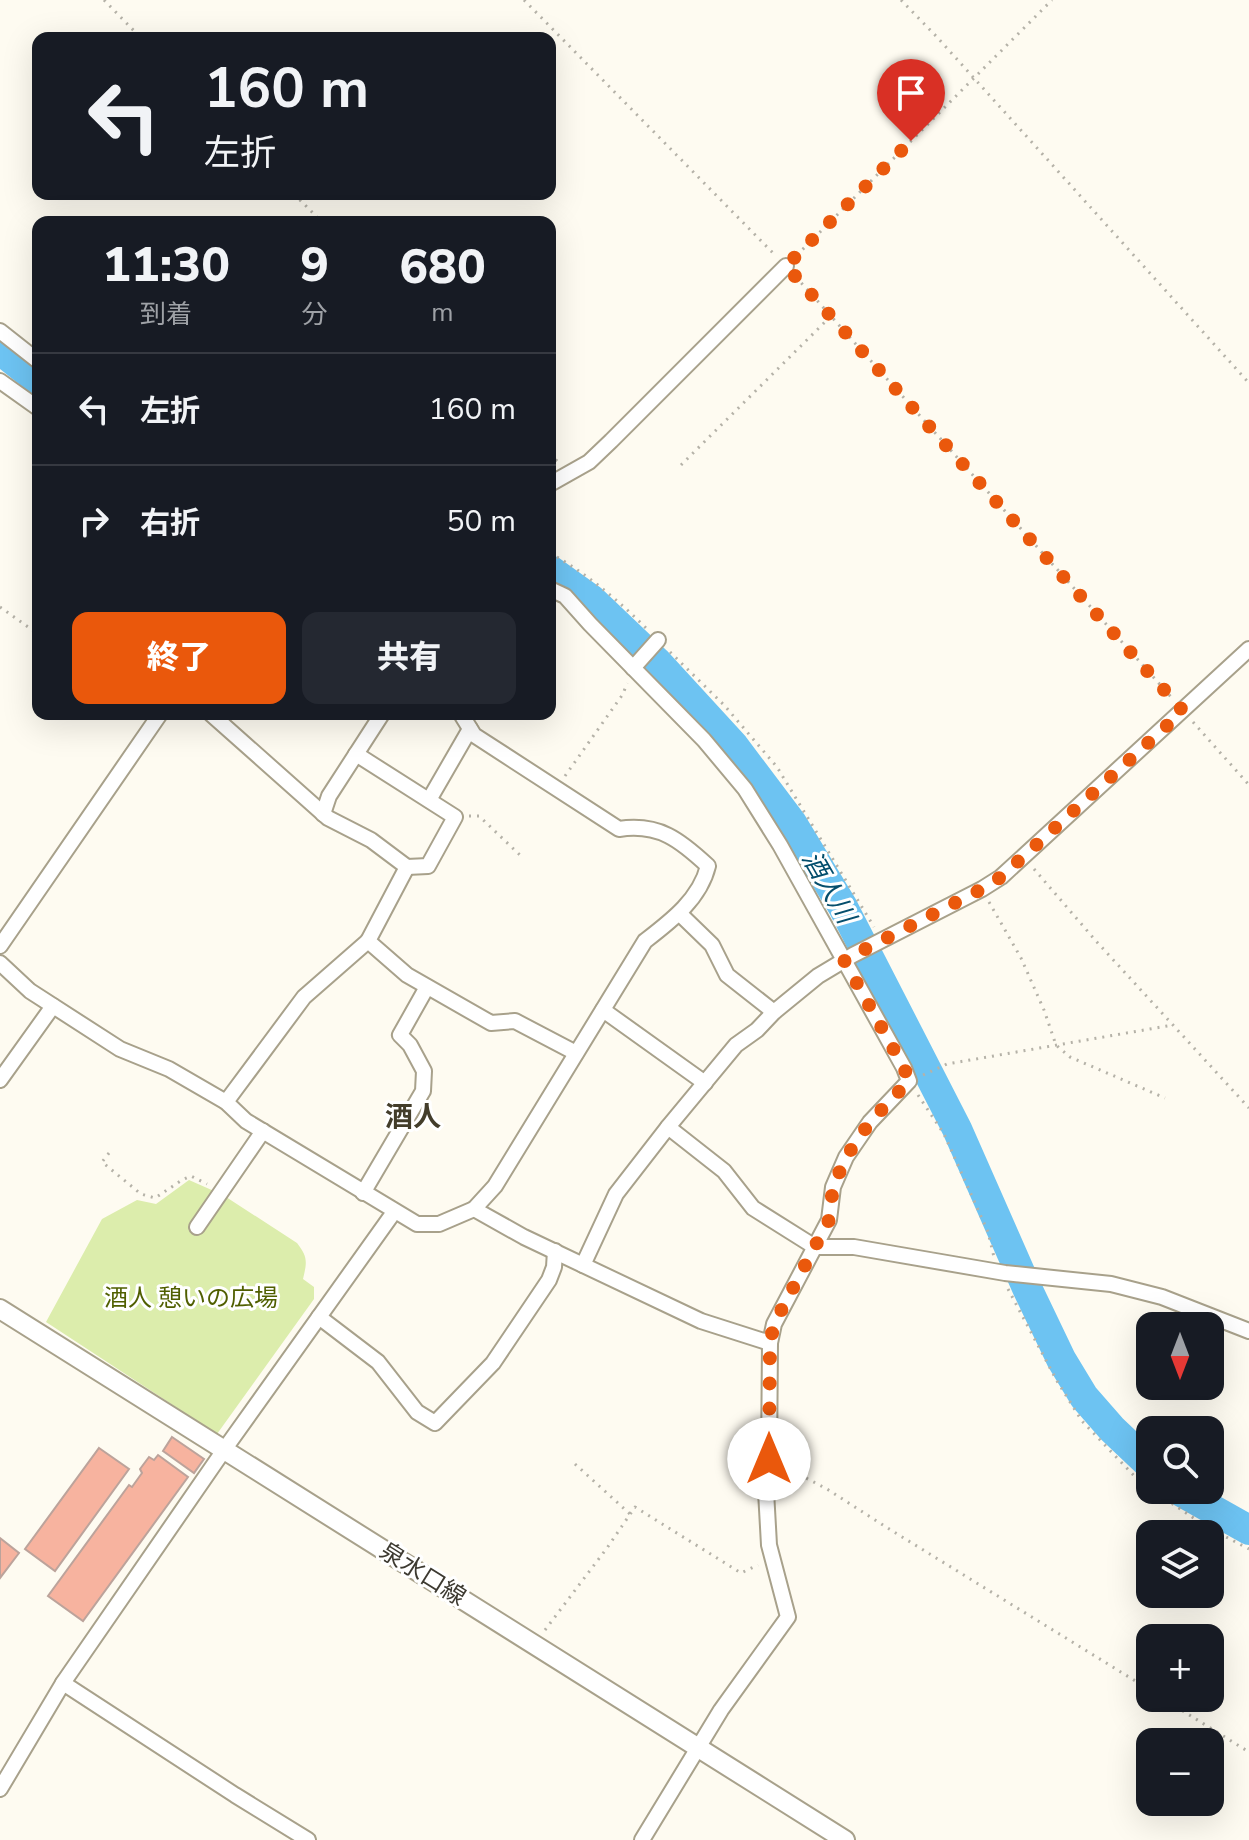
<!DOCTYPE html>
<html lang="ja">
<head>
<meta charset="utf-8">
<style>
	:root { --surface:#171b24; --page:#242831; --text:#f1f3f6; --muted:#9ea1a6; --line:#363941; --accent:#ea580c }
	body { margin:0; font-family:"Nunito Sans","Noto Sans JP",sans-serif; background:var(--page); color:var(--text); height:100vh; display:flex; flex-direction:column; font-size:30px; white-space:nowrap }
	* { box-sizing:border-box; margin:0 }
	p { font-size:26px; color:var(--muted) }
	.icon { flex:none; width:44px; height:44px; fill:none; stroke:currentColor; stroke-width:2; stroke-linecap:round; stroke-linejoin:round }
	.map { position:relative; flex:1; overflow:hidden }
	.side { position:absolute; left:32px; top:216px; width:524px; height:504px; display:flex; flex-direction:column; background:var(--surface); border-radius:16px; box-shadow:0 8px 32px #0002 }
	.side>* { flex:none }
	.guide { position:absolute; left:32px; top:32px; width:524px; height:168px; border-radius:16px; box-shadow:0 8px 32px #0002; background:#171b24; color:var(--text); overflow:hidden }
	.needle { width:52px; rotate:180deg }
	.tools { position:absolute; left:1136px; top:1312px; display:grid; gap:16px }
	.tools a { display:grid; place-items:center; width:88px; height:88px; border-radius:16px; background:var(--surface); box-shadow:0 8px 32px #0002; font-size:40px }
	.pin { position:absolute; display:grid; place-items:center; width:68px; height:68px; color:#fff; margin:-82px -34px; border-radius:50% 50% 50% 0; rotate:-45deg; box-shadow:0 0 8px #0007 }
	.pin .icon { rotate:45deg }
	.me { position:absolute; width:88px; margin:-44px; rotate:0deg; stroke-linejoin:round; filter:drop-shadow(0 0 6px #0008) }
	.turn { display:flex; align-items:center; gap:28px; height:168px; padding:0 40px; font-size:36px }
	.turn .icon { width:104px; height:104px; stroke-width:2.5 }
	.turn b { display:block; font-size:56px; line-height:68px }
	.eta { display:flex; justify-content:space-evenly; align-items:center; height:136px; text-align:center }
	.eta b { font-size:48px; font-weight:800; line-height:56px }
	.action { display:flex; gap:16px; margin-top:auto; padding:16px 40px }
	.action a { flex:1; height:92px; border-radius:16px; background:var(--accent); color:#fff; font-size:32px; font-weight:800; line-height:92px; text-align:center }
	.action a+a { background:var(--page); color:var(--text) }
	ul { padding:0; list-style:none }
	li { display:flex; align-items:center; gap:24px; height:112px; padding:0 40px; border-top:2px solid var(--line) }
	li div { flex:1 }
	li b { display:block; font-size:30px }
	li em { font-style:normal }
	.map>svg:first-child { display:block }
</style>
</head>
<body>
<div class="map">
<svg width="1249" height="1840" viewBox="0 0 1249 1840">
	<rect width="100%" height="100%" fill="#fefbf1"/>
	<path fill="#dcedac" d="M189,1180l34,15 74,48c11,14 10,19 6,36l11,8v12l-97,135 -171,-112 56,-103 35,-19 19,4z"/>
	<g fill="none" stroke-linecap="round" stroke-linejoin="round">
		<g stroke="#6dc3f2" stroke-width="30">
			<path d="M0,350l38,30"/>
			<path d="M550,570l42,30 64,61 78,85 58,77 51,84 114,222 70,159 34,71 23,38 28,32 38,36"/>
			<path d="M1178,1490l71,40"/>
		</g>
	</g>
	<g fill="#f7b39f" stroke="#bca39b" stroke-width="2">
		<path d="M172,1437l32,22 -10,14 -31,-22z"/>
		<path d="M99,1448l30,21 -74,102 -30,-22z"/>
		<path d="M158,1455l30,22 -105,144 -35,-25 81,-111 3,2 10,-14 -2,-4 9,-12 5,3z"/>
		<path d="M0,1538l19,15 -19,25z"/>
	</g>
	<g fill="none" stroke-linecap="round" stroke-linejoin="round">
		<g stroke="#a8a18b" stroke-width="18">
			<g id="minor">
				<path d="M0,331l38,30"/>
				<path d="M0,381l38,27"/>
				<path d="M550,484l39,-22 22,-21 175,-175"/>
				<path d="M550,589l15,7 25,28 114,116 41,49 35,56 124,223 5,13 -39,41 -24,35 -13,30 -4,33 -55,104 -4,19 -1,116 -3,32 3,54 19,72 -67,93 -79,130"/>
				<path d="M633,668l25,-28"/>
				<path d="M211,714l117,104 43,22 36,27 -39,74 39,34 84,48 24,-2 61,32"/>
				<path d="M356,754l99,63 -27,49 -21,1"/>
				<path d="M429,800l41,-71"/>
				<path d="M323,814l6,-18 53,-82"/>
				<path d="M680,914l32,31 15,30 47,37"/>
				<path d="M0,946l160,-232"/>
				<path d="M0,963l30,28 90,58 49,20 57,33 20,19 171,103h22l35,-15 21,-23 150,-245c26,-20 55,-42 63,-75 -28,-26 -49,-43 -89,-37l-145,-94 -13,-21"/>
				<path d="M603,1010l102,73"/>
				<path d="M0,1080l53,-74"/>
				<path d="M226,1102l78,-105 64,-56"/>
				<path d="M668,1127l56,44 29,37 62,39h39l151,26 106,11 51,13 87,34"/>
				<path d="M363,1193l60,-102 1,-20 -14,-26 -10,-10 27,-48"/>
				<path d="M474,1209l50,28 177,84 69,22"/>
				<path d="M197,1227l66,-96"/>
				<path d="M583,1265l33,-71 52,-67 68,-82 21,-15 17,-18 44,-36 35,-21 129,-66 19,-12 248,-228"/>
				<path d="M319,1317l59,45 39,50 18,11 58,-60 56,-83 5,-13 1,-16"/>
				<path d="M63,1683l172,112 73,45"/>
				<path d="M0,1789l63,-106 161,-233 170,-238"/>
			</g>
		</g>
		<g stroke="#a8a18b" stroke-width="22">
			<path id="secondary" d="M0,1309l845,531"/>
		</g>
		<g stroke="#b5b2a8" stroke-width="3" stroke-dasharray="2 6" stroke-linecap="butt">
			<path d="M104,0l37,38"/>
			<path d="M524,0l250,254"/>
			<path d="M901,0l35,36 313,347"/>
			<path d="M294,194l28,28"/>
			<path d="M797,255l255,-255"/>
			<path d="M796,277l376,421"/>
			<path d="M550,454l9,9"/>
			<path d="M681,465l150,-149"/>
			<path d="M550,553c36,20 68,47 97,76"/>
			<path d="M0,607l38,27"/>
			<path d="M670,652l54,53 53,62 97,160"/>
			<path d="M1193,722l56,63"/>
			<path d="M565,776l58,-82 4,-11"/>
			<path d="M469,816h10l42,40"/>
			<path d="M1034,869l62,72 153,167"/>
			<path d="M989,902l32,56 23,52 12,35 14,12 95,41"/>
			<path d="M923,1075l24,-11 226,-39"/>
			<path d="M918,1095l26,39 44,98 6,25"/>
			<path d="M109,1153l-7,9 39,32 14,4 27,-18 9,-4 16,8"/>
			<path d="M1008,1289l49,92 25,40 58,61 10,7"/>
			<path d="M575,1464l55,50"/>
			<path d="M785,1467l42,22 59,38 264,163"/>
			<path d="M1152,1490l55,37 42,22"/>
			<path d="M545,1630l62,-82 28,-41 106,66 17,-8"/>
			<path d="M1162,1698l87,54"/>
		</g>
		<use href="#minor" stroke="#fff" stroke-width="14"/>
		<use href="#secondary" stroke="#fff" stroke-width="18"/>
	</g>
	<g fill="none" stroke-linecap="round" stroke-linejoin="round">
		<path stroke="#ea580c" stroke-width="14" stroke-dasharray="0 25.2" d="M769,1459l1,-116 4,-19 55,-104 4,-33 13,-30 24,-35 39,-41 -5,-13 -60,-108 138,-71 19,-12 182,-166 -397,-445 125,-125"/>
	</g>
	<g text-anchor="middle" stroke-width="6" stroke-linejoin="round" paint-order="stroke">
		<g font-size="24" fill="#505f00" stroke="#fff">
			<text x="191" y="1306">酒人 憩いの広場</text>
		</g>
		<g font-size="24" fill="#3d3a31" stroke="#fff">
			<text transform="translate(423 1574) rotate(32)" y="8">泉水口線</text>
		</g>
		<g font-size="26" font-style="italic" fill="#044e6d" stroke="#fff">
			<text transform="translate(829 887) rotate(60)" y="9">酒人川</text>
		</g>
		<g font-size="28" font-weight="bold" fill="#433d2a" stroke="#fff">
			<text x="413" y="1126">酒人</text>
		</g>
	</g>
</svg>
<div class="tools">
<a><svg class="needle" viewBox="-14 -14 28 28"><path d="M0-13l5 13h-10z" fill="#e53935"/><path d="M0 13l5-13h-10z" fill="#9ea1a6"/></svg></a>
<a><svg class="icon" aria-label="search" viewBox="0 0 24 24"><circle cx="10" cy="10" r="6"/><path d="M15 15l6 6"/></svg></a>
<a><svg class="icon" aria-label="layers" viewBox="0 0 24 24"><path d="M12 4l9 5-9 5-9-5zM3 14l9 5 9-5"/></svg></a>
<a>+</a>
<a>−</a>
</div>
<div class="pin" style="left:911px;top:141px;background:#d93025"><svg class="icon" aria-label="arrive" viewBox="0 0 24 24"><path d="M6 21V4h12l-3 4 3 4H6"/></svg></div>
<svg class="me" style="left:769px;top:1459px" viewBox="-20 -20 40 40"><circle r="19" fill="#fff"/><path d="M0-13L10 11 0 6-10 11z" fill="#ea580c"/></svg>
<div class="guide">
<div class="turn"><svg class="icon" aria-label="left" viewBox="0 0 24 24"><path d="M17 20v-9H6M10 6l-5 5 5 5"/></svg><div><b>160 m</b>左折</div></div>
</div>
<section class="side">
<div class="eta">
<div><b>11:30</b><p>到着</p></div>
<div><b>9</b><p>分</p></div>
<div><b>680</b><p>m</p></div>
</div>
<ul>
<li><svg class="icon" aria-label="left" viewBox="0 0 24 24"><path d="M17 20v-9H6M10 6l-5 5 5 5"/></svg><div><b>左折</b></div><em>160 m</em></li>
<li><svg class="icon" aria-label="right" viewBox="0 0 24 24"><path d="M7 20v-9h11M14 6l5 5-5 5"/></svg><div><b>右折</b></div><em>50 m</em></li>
</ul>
<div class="action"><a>終了</a><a>共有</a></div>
</section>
</div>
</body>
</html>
